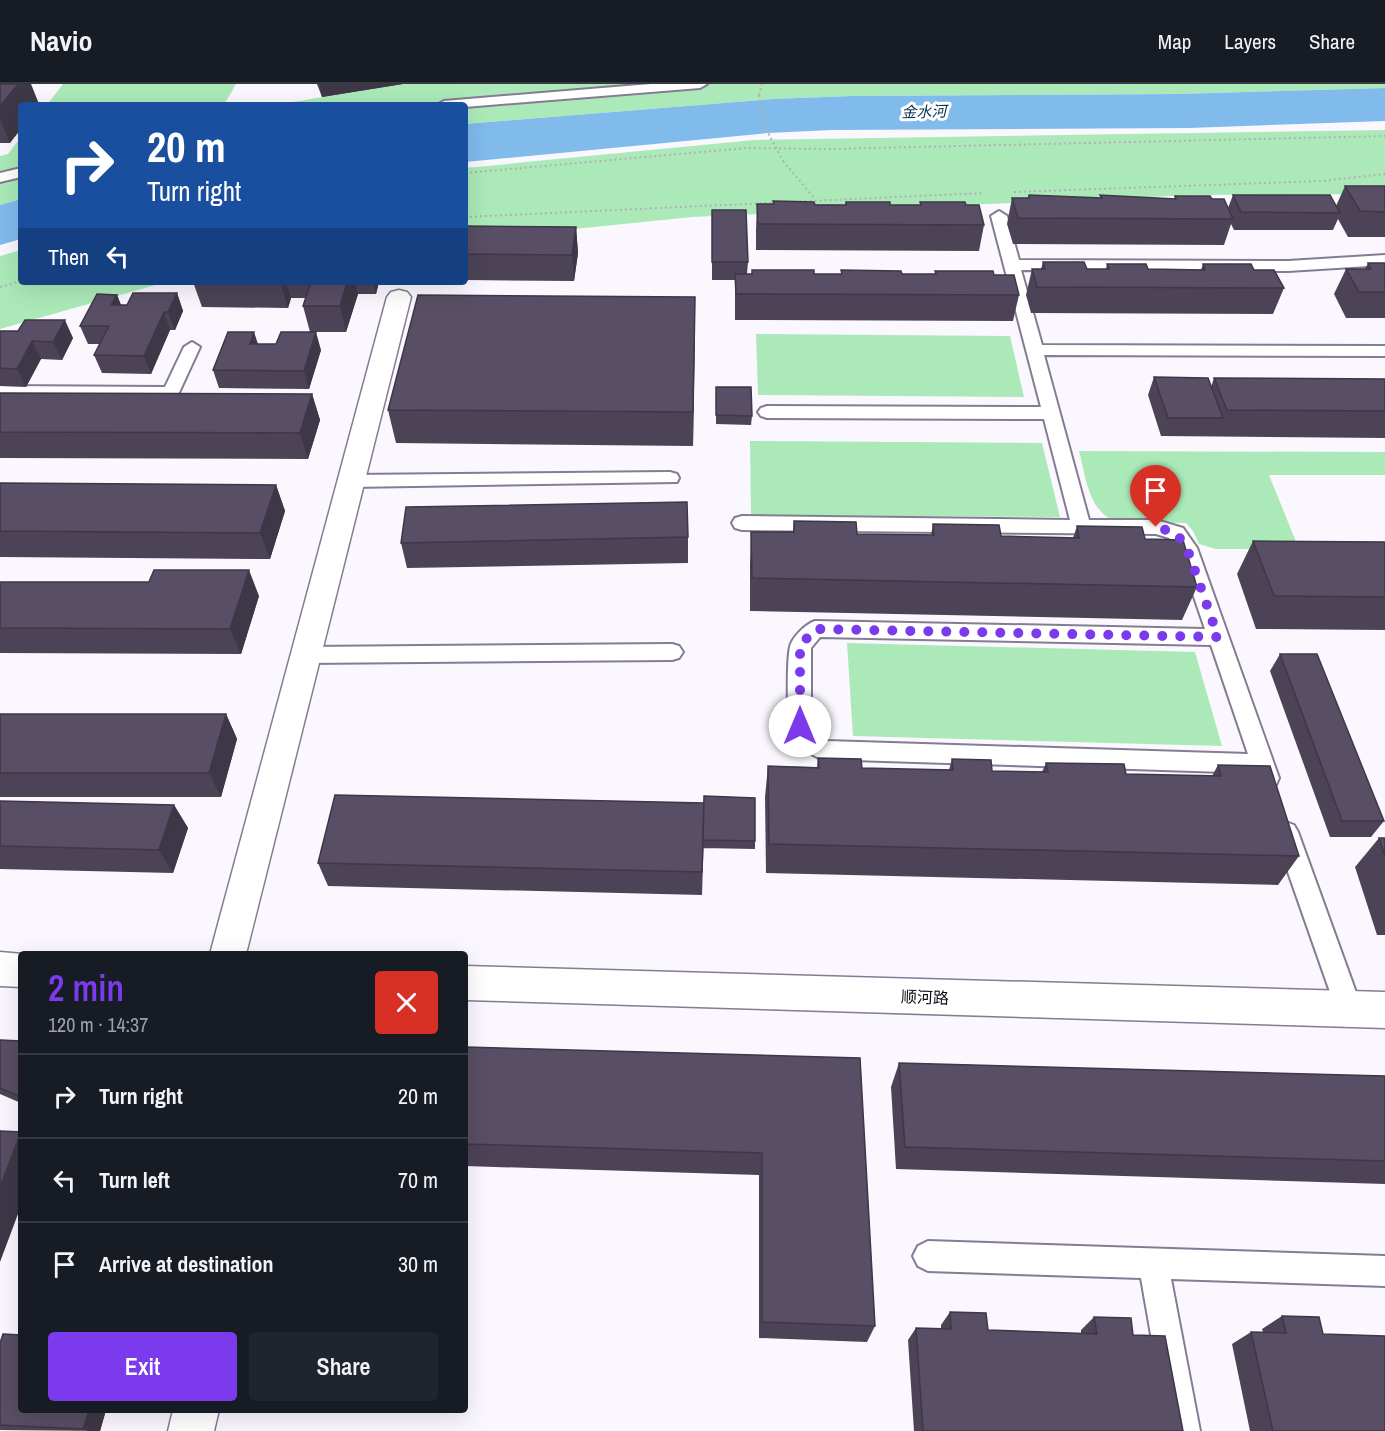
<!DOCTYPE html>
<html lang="en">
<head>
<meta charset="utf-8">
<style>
	:root { --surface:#171b24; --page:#20242c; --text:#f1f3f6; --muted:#9ea1a6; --line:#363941; --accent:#7c3aed }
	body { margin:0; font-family:"Archivo Narrow","Noto Sans SC",sans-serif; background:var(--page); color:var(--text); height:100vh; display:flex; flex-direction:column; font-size:22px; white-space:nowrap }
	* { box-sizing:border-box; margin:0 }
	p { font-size:20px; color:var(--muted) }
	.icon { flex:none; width:33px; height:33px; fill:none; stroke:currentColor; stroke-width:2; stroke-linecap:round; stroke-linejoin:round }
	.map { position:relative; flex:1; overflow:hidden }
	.side { position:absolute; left:18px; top:867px; width:450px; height:462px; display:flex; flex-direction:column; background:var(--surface); border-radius:6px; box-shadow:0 6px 24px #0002 }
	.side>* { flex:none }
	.hud { position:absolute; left:18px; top:18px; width:450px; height:183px; border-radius:6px; box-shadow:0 6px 24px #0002; background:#1a4fa0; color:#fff; overflow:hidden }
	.pin { position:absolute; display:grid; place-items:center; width:51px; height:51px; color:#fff; margin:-62px -26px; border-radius:50% 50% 50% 0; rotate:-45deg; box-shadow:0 0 6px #0007 }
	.pin .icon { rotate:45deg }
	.me { position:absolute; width:66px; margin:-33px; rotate:0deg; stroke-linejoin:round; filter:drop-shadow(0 0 4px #0008) }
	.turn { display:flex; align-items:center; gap:21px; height:126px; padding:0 30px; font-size:27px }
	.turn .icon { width:78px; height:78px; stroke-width:2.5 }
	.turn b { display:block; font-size:42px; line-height:51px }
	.then { display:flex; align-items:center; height:57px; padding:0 30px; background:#0003; gap:12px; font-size:22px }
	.round { display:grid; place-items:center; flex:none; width:63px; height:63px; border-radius:6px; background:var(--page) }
	.overview { display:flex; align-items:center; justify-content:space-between; height:102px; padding:0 30px }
	h1 { font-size:36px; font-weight:600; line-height:45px; color:var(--accent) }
	.cta { display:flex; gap:12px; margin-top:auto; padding:12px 30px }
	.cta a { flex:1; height:69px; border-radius:6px; background:var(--accent); color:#fff; font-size:24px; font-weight:600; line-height:69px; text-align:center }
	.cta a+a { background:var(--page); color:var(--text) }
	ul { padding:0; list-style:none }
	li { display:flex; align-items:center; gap:18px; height:84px; padding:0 30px; border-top:2px solid var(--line) }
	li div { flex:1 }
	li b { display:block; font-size:22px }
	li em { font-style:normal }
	header { display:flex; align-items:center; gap:36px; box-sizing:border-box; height:84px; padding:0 30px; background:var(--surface); border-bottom:2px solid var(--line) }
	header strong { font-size:28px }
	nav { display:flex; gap:33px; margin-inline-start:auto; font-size:21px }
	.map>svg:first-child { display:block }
</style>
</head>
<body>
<header>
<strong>Navio</strong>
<nav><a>Map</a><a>Layers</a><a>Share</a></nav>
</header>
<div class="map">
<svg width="1385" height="1347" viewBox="0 0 1385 1347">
	<rect width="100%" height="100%" fill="#faf8fe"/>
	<g fill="#abeab8">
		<path d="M63,0h173l-12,21h-177z"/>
		<path d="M403,0h982v4l-208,6 -325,2 -80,3 -307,25v-19h-191z"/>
		<path d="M1385,46v64l-190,1 -503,22 -227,23v-72l289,-28z"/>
		<path d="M21,53v62l-21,6v-49l8,-2z"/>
		<path d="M21,166v32h145l-166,47v-73z"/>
		<path d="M756,250l254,2 14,61 -266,-2z"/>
		<path d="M750,357l292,2 18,74 -309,-2z"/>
		<path d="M1079,367l306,1v23h-116l30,74h-83l-17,-5 -6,-13 -7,-8 -68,-1c-30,-9 -32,-45 -39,-71z"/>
		<path d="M847,559l348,9 27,94 -369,-10z"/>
	</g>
	<g fill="#81bbec">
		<path d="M1385,4v33l-196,7 -357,2 -64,3 -303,29v-38l307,-25 80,-3 325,-2z"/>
		<path d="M21,115v40l-21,6v-40z"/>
	</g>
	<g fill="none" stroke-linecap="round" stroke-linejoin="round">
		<g stroke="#857b93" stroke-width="4">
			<g id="service">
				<path d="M651,0h56l-7,4 -235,19v-2h-28l7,-4z"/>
				<path d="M21,84v9l-21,5v-9z"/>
				<path d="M999,127l8,5 12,44 269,1 97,-6v10l-97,6 -267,-1 21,75 343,1v10l-341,-1 45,165h67l27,8 14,20 82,230 -3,7 -8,2 -8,-2 -5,-12 -433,-14c-14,-5 -28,-17 -32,-32 -3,-10 -3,-69 0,-80 2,-10 16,-23 25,-26l390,8 -27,-79 -9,-12 -13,-4 -414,-4 -7,-2 -3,-5 3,-5 7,-2 328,4 -26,-101 -277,-1 -6,-2 -3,-4 3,-4 6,-2 274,1 -50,-191zM820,553l391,8 37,109 -421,-13 -16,-15v-78z"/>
				<path d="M192,258l8,5 -23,50 -177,-1v-10l165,1 19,-40z"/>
				<path d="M670,388l7,2 2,4 -2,4 -326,5 -7,-2 -2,-4 2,-4 7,-2z"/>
				<path d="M672,560l7,2 4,6 -4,6 -7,2 -366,3 -7,-2 -4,-6 4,-6 7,-2z"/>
				<path d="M1286,738l8,3 4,7 64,177 -4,8 -9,4 -9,-4 -4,-8 -62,-177 4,-7z"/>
				<path d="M928,1157l457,15v30l-214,-7 29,152h-32l-27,-153 -213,-7 -10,-5 -5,-10 5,-10z"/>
			</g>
		</g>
		<g stroke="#857b93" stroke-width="3">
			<g id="minor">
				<path d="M399,206l8,2 4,5 -165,657h-36l177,-657 4,-5z"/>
				<path d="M173,1326h46l-5,21h-46z"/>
			</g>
		</g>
		<g stroke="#857b93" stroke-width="3">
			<g id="tertiary">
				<path d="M0,868l23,2h-2v33l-21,-1z"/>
				<path d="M465,882l920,26v36l-920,-28z"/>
			</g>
		</g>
		<g stroke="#b2b0b7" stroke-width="2" stroke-dasharray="2 3" stroke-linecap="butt">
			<path d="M759,11l3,-11"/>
			<path d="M783,77l32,38"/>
			<path d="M465,89l282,-25 83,1 555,-13"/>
			<path d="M1014,108l307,-11 64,-7"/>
			<path d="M465,133l518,-24"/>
			<path d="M0,203l21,-6"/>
		</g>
		<use href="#service" fill="#fff" fill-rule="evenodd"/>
		<use href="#minor" fill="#fff" fill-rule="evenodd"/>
		<use href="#tertiary" fill="#fff" fill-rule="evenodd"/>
		<path stroke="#b2b0b7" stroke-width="2" stroke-dasharray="2 3" stroke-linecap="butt" d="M759,11l6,32 18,34"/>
	</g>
	<g fill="#4c4357">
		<path d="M0,0l39,20 -18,1 -11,38h-10z"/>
		<path d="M317,0h86l-81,13z"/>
		<path d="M1345,102h40v51h-37l-10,-18 -5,11h-99l-3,-6 -7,21 -211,-1 -6,-20 5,-26h16l1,-3 71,3v-3l74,4 1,-3 37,3 16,9 5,-13 103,11z"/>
		<path d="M846,118l44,3h30v-3l46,3 18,20 -5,26 -223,-1v-20l1,-26 88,1z"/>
		<path d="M712,126l36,52 -1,12h94v-4l61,4h33v-3l59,4 25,20 -6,26 -278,-1v-40h-23z"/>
		<path d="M465,142l111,1 2,26 -4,28 -109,-1z"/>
		<path d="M1043,178l44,7h19l1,-5 41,5 53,1 2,-6 51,6 30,18 -11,26 -242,-1 -5,-18 6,-26h9z"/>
		<path d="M1368,179h17v55h-39l-12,-24 12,-25h19z"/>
		<path d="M193,198h186l-3,12h-18l-12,38h-36l-7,-26 3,-8h-15l-3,10 -86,-1z"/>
		<path d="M177,209l6,18 -8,19h-5l-19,44 -49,-1 -8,-18 6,-11h-12l-8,-18 37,-31 4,10h6z"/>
		<path d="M695,213l-2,149 -297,-3 -8,-33z"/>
		<path d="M0,247l73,7 -11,22 -21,-1 -15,28 -26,-1z"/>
		<path d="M258,260h18l45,6 -12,39 -90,-1 -6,-18z"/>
		<path d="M1154,293l57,10 3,-9 171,1v59l-224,-2 -13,-41z"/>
		<path d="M716,303l36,29 -1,9 -35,-1z"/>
		<path d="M0,309l312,1 8,26 -12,39 -308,-1z"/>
		<path d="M0,399l276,2 9,26 -15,48 -270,-2z"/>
		<path d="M794,437l63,13 74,1 2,-11 68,12 72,2 4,-12 68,13 52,48 -15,33 -432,-9v-46l1,-33h42z"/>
		<path d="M688,453v26l-281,5 -6,-25z"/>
		<path d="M1253,457l132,1v88l-129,-1 -19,-55z"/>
		<path d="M0,498h149l110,14 -18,58 -241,-1z"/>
		<path d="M1280,570l104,167 -13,16h-41l-60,-166z"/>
		<path d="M0,630h226l11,25 -16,58h-221z"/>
		<path d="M818,674l44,10 87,2 3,-11 40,12 50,1 4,-9 80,11 86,2 6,-11 81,91 -21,29 -512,-12 -1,-76 3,-31 49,1z"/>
		<path d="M335,711l369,8v15v-22l51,2v51l-52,-1 1,-14 -2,61 -374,-9 -10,-23z"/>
		<path d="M0,717l174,4 14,23 -15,45 -173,-4z"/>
		<path d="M1379,754h6v97h-8l-22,-68z"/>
		<path d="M0,956l21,1v62l-21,-9z"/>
		<path d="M465,963l395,11 15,268 -8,16 -108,-4v-163l-294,-9z"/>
		<path d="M899,979l486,13v108l-489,-15 -5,-82z"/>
		<path d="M950,1228l38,18 93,4v-4l13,-13 39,18 50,96h-269l-6,-91 8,-12 25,1v-4z"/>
		<path d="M1282,1232l41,18 62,97h-135l-18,-87 19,-12h12l-1,-3z"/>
		<path d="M0,1259l21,67h85l-6,21 -100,-1z"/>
	</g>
	<g fill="#3e3747">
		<path d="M18,0h13l8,20 -18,1v24l-11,14 -10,-24v-13z"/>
		<path d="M319,0h84l-81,13z"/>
		<path d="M576,143l2,26 -4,28 -2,-26z"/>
		<path d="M280,198h6l5,16 -3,10z"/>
		<path d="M347,198h8l3,12 -12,38 -6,-26z"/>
		<path d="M373,198h6l-3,12z"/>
		<path d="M177,209l6,18 -8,19 -7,-18z"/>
		<path d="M117,211l7,18 -13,-8z"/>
		<path d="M695,213v33l-2,116v-34z"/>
		<path d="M164,228l6,18 -19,44 -7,-18z"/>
		<path d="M65,236l8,18 -11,22 -9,-18z"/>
		<path d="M254,248l6,18 -10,-6z"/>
		<path d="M316,248l5,18 -12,39 -5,-18z"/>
		<path d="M32,257l9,18 -15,28 -9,-18z"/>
		<path d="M312,310l8,26 -12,39 -8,-26z"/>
		<path d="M276,401l9,26 -15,48 -10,-26z"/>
		<path d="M249,486l10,26 -18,58 -11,-25z"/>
		<path d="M226,630l11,25 -16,58 -12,-24z"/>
		<path d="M174,721l14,23 -15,45 -14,-23z"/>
		<path d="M21,1049v73l-21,56v-75z"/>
		<path d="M89,1326h17l-6,21h-12l-5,-2z"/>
	</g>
	<g fill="#584e65" stroke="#3e3747" stroke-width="1.5">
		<path d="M0,0h18l-18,22z"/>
		<path d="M1345,102h40v26l-25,-1z"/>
		<path d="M1029,111l73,3 -2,-3 76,4 -1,-3h35l2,3h12l9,20 -215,-1 -6,-20h17z"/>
		<path d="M1233,111h97l10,18 -99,-1z"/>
		<path d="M773,117l41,1 1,3h31v-3h44v3h31l-1,-3h45l1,3h13l5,20 -226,-1 -1,-20h17z"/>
		<path d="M712,126h34l2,52h-36z"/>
		<path d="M465,142l111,1 -4,28 -107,-1z"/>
		<path d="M1043,178h41l3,7h22l-2,-5h39l2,5 57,1 -2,-6h48l3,6h20l10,18 -247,-1 -5,-18h13z"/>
		<path d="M1368,179h17v29h-26l-13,-23h25z"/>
		<path d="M752,186h62v4h28l-1,-4 60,1 1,3h34l-1,-3h58l1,4h20l5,20 -283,-1 -1,-20h17z"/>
		<path d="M311,198h36l-7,24h-37z"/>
		<path d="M133,209h44l-9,19h-4l-20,44 -50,-1 15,-29h-29l17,-32 20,1 -6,10h16z"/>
		<path d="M418,211l277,2 -2,115 -305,-2z"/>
		<path d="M25,236h40l-12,22 -21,-1 -15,28 -17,-1v-37h18z"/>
		<path d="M228,248h26l-4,12h26l5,-12h35l-12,39 -91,-1z"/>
		<path d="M1154,293l54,1 15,40h-55z"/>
		<path d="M1214,294l171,1v32l-158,-1z"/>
		<path d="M716,303h35l1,29 -36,-1z"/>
		<path d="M0,309l312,1 -12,39 -300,-1z"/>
		<path d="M0,399l276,2 -16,48 -260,-2z"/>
		<path d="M687,418l1,35 -287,6 5,-36z"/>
		<path d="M794,437l62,1 1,12 77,1 -1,-11 66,1 2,11 78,2 -2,-12 65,1 3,12 38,1 14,47 -445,-9 -1,-46h43z"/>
		<path d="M1253,457l132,1v55l-111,-1z"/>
		<path d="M154,486h95l-19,59 -230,-1v-46h149z"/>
		<path d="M1280,570h37l67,167h-42z"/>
		<path d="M0,630h226l-17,59h-209z"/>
		<path d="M818,674l43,1 1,9 91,2 -1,-11 39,1 1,11 56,1 -2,-9 78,1 2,10 95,2 -3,-11 52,1 29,90 -530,-12 -1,-78 51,2z"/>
		<path d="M335,711l369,8 -2,69 -384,-9z"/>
		<path d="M704,712l51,2v43l-52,-1z"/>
		<path d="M0,717l174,4 -15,45 -159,-4z"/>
		<path d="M1379,754h6v18z"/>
		<path d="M0,956l21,1v56l-21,-9z"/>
		<path d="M465,963l395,11 15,268 -113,-4v-169l-297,-9z"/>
		<path d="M899,979l486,13v85l-480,-14z"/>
		<path d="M0,1047l21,1 -21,55z"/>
		<path d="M950,1228l36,1 2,17 109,4 -3,-17 37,1 2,17 32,1 18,95h-260l-7,-103 35,1z"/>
		<path d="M1282,1232l37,1 4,17 62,2v95h-112l-22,-99 35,1z"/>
		<path d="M3,1250l18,1v75h68l-6,19 -83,-4v-82z"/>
	</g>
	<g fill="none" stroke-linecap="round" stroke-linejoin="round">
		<path stroke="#7c3aed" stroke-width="10" stroke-dasharray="0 18" d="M800,642v-80l15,-17 403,8 -31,-89 -11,-15 -20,-6"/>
	</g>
	<g text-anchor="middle" stroke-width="6" stroke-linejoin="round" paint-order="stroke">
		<g font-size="15" font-style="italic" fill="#023050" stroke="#fff">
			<text transform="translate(924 28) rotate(-1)" y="5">金水河</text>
		</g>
		<g font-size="16" fill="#0f0b14" stroke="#fff">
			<text transform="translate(925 913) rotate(2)" y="6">顺河路</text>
		</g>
	</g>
</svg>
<div class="pin" style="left:1156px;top:443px;background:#d93025"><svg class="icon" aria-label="arrive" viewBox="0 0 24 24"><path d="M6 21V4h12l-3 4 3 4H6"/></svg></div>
<svg class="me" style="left:800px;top:642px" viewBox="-20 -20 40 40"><circle r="19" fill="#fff"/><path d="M0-13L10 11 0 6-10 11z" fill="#7c3aed"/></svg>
<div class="hud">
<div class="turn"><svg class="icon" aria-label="right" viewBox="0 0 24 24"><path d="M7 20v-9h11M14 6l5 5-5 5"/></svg><div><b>20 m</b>Turn right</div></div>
<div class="then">Then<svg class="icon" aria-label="left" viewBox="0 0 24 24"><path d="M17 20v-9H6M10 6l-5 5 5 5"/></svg></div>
</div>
<section class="side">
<div class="overview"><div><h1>2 min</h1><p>120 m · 14:37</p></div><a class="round" style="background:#d93025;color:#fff"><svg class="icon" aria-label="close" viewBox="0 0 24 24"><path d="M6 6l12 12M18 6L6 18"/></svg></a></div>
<ul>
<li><svg class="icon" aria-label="right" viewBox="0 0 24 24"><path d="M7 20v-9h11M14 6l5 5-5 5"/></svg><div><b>Turn right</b></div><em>20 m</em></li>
<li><svg class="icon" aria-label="left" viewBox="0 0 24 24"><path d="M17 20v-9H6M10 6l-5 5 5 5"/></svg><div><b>Turn left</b></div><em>70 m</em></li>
<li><svg class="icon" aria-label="arrive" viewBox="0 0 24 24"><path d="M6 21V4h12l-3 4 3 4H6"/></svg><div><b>Arrive at destination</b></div><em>30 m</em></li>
</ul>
<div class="cta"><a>Exit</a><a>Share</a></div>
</section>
</div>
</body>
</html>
